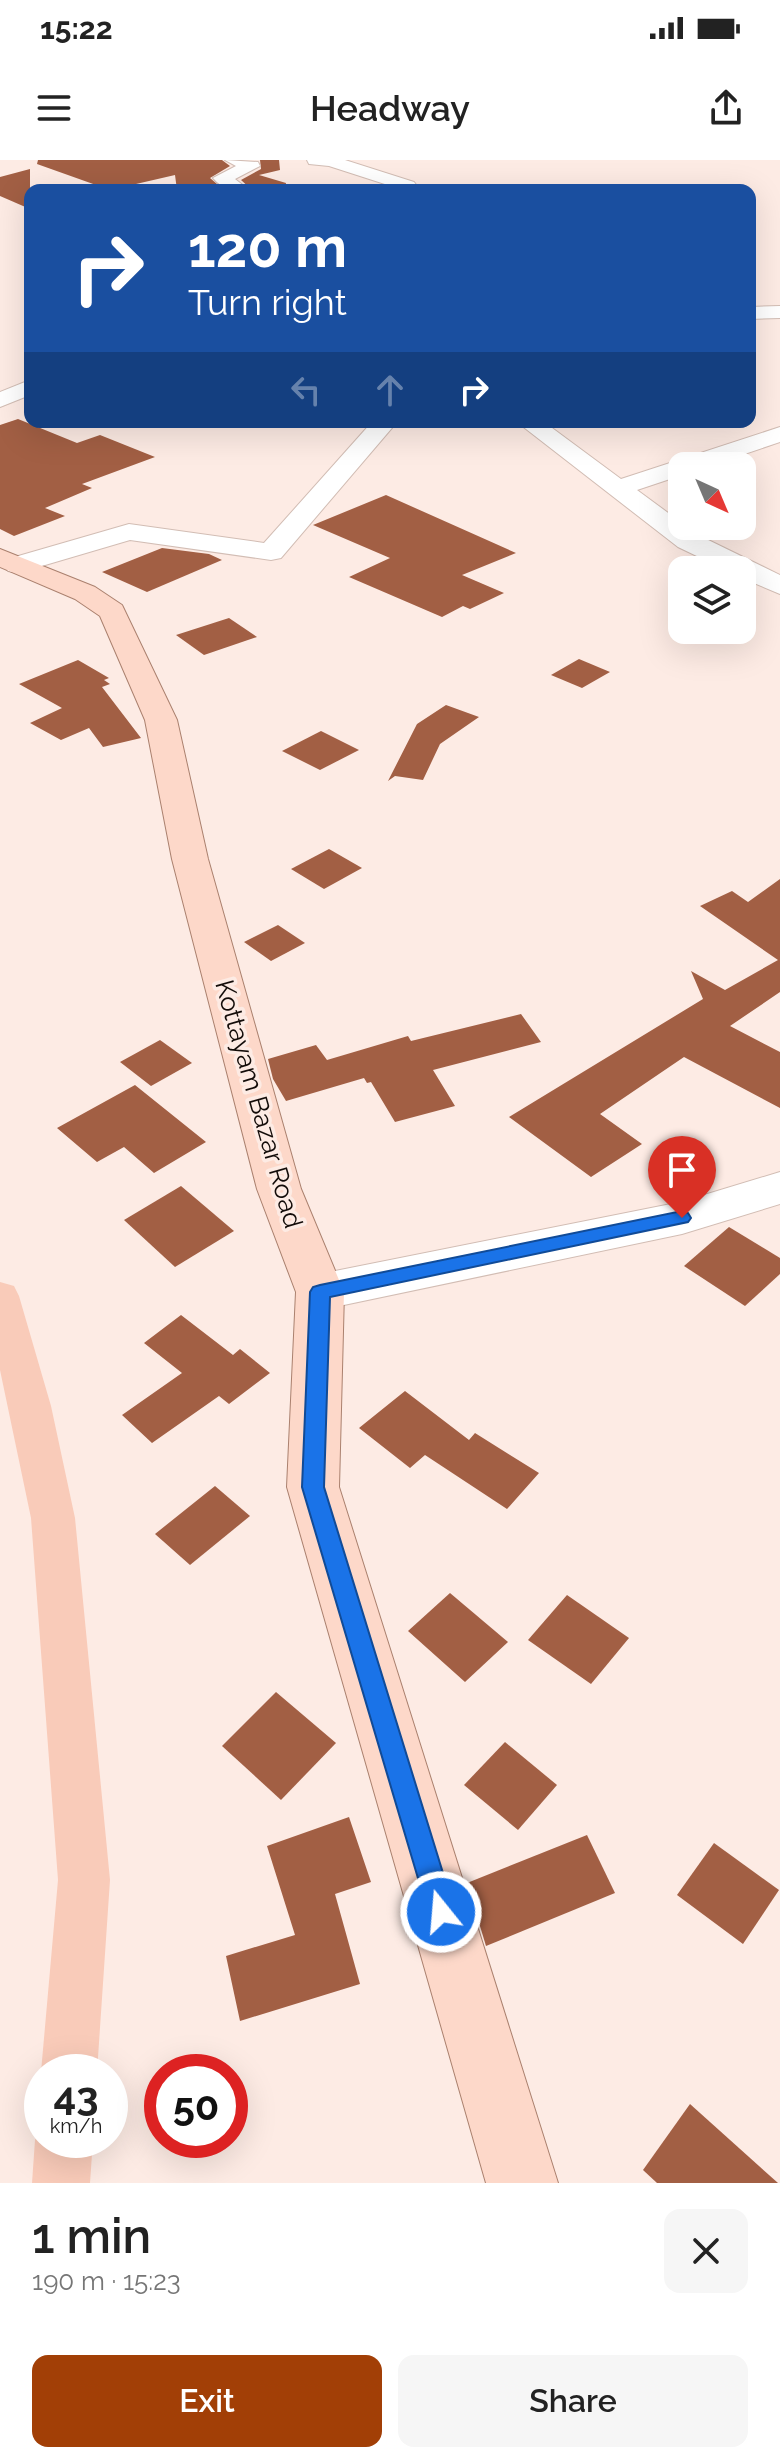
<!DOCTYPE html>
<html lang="en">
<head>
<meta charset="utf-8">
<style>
	:root { --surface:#fff; --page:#f6f6f6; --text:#222; --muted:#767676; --accent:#a23f06 }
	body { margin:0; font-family:Raleway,sans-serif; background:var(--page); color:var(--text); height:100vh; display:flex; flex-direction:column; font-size:30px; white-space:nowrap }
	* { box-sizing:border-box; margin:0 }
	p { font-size:26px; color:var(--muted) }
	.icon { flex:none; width:44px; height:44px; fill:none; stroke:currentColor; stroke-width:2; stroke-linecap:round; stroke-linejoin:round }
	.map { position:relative; height:2023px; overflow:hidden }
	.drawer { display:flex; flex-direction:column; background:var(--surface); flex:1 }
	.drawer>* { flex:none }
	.top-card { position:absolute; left:24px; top:24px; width:732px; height:244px; border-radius:16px; box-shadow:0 8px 32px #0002; background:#1a4fa0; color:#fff; overflow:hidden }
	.needle { width:52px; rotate:136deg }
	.tools { position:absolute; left:668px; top:292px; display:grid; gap:16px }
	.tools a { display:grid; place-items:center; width:88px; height:88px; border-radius:16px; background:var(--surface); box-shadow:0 8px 32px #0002; font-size:40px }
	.speed { position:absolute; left:24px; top:1894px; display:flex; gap:16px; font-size:40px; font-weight:700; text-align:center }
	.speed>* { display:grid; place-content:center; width:104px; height:104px; border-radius:50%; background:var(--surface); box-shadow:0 8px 32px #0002; line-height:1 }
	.speed small { font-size:20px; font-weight:400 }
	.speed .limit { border:12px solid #d22; background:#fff; color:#111 }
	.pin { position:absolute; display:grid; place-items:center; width:68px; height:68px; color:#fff; margin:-82px -34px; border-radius:50% 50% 50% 0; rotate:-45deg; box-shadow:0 0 8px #0007 }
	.pin .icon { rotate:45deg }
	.me { position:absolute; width:88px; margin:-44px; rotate:343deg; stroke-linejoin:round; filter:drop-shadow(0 0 6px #0008) }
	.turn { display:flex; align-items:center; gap:28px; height:168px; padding:0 32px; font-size:36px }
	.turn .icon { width:104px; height:104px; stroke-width:2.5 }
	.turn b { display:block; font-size:56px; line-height:68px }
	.lanes { display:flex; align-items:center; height:76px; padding:0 32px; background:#0003; justify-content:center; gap:40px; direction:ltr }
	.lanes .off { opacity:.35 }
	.round { display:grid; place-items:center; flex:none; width:84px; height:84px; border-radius:16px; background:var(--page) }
	.headline { display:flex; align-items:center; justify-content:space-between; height:136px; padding:0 32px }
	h1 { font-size:48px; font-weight:600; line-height:60px }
	.cta { display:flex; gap:16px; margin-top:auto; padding:16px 32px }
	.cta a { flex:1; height:92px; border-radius:16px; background:var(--accent); color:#fff; font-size:32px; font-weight:600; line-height:92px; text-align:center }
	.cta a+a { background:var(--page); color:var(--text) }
	.status { display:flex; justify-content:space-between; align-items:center; height:56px; padding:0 40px; background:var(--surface); direction:ltr }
	.status svg { height:22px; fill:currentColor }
	header { display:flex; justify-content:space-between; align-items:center; height:104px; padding:0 32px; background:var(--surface); font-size:36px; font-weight:600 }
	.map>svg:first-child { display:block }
</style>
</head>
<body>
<div class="status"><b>15:22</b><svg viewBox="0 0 49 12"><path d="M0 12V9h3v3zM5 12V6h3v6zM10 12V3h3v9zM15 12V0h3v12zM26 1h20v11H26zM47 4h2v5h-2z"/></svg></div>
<header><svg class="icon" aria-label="menu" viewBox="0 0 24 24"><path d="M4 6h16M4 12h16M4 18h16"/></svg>Headway<svg class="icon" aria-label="share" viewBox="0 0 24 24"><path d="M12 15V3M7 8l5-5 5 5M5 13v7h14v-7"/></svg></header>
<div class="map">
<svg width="780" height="2023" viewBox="0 0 780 2023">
	<rect width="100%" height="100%" fill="#fdebe4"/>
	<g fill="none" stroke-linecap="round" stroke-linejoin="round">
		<g fill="#f9cbb9" fill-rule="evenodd">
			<path d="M0,1122l14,4 5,10 32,110 24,112 35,362 -13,192h-56l17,-192 -27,-362 -31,-148z"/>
			<path d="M42,1964v16h51l-3,43h-58l3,-43z"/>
		</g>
	</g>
	<g fill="#a25f44">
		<path d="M38,0h184l8,6 -20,12 14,12h-47l-2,-15 -65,15 -73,-26z"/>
		<path d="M260,0h19l1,10 -21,5 27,8 -1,7h-33l-11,-10 20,-11z"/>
		<path d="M30,9v40l-30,-13v-19z"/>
		<path d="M18,259l59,24 23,-8 55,22 -73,27 10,4 -47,20 20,8 -51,20 -14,-7v-104z"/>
		<path d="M386,335l130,58 -54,22 42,18 -34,16 -7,-3 -21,11 -93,-40 41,-19 -77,-33z"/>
		<path d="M162,388l47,6 13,6 -75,32 -45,-20z"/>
		<path d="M229,458l28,19 -53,18 -28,-20z"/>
		<path d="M579,499l31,13 -28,16 -31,-13z"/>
		<path d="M78,500l31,18 -5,2 6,4 -8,3 39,51 -38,9 -14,-19 -28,12 -31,-17 32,-15 -43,-24z"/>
		<path d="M446,545l33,12 -39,27 -17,36 -28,-4 -7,5 29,-57z"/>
		<path d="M321,571l38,19 -39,20 -38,-19z"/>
		<path d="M329,689l33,19 -38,21 -33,-20z"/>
		<path d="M780,719v113l-50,34 50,26v56l-96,-51 -84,57 42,30 -51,33 -82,-60 194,-118 -12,-28 34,19 53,-30 -78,-54 32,-15 16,11z"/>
		<path d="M278,765l27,18 -34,18 -27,-19z"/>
		<path d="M521,854l20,28 -108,28 22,36 -60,16 -24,-40 -4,1 -3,-5 -78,23 -13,-22 -5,-20 48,-14 11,15 81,-24 3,5z"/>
		<path d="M160,880l32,23 -41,23 -31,-24z"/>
		<path d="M135,925l71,57 -52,31 -30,-26 -27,15 -40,-34z"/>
		<path d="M181,1026l53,45 -59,36 -51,-47z"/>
		<path d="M729,1067l51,31v16l-35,32 -61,-40z"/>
		<path d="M181,1155l52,40 7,-6 30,24 -41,31 -10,-8 -67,47 -30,-28 60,-42 -38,-30z"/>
		<path d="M405,1231l64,49 6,-7 64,40 -32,36 -82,-54 -15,13 -51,-40z"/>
		<path d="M215,1326l35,30 -60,49 -35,-31z"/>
		<path d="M450,1433l58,49 -43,40 -57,-51z"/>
		<path d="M567,1435l62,43 -38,46 -63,-44z"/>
		<path d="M276,1532l60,51 -55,57 -59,-54z"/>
		<path d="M505,1582l52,43 -39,45 -54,-45z"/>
		<path d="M349,1657l22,65 -36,12 25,90 -120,37 -14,-65 69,-21 -28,-89z"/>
		<path d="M587,1675l28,58 -129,53 -19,-63z"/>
		<path d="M714,1683l65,47 -36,54 -66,-49z"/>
		<path d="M690,1944l88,79h-121l-14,-13z"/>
	</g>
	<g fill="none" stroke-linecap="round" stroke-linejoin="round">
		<g stroke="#d2bdb4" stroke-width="2">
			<g id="minor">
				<path d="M225,0l33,2 2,4 -25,13 14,11c-15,0 -26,0 -36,-12l23,-12z"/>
				<path d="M307,0h38l69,22 3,4 -4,4h-26l4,-4 -62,-20 -20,-2z"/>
				<path d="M780,146v12l-30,1v-12z"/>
				<path d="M30,220v15l-30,12v-15z"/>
				<path d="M372,262h25l-116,136 -10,2 -141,-20 -112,33 -10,-2 -4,-6 4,-6 121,-35 135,19z"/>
				<path d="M517,262h27l77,57 159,-52v15l-71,24h-27v9l-45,15 61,45 82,40v19l-38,-16v-8h-16l-48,-23z"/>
				<path d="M780,1012v32l-98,30 -362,76 -17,-6 -7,-12 7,-12 17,-6 361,-72z"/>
			</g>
		</g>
		<g stroke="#aa806e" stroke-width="2">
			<path id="major" d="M0,389l95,38 27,18 55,115 31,139 93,330 43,103 -5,195 219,696h-72l-199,-696 9,-195 -39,-103 -85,-330 -27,-139 -45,-104 -25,-17 -75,-32z"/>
		</g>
		<use href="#minor" fill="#fff" fill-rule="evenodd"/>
		<use href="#major" fill="#fdd8c9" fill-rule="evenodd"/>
	</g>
	<path fill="#1a73e8" stroke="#114b97" stroke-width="2" d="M682,1051l6,2 3,5 -3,4 -358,75 -6,190 131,425 -4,9 -10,4 -9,-4 -4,-9 -126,-425 8,-195 3,-5 7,-2z"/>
	<g text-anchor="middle" stroke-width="7" stroke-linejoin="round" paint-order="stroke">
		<g font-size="26" fill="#130c09" stroke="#fdebe4">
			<text transform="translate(259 944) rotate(74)" y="9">Kottayam Bazar Road</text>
		</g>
	</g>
</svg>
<div class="tools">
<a><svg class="needle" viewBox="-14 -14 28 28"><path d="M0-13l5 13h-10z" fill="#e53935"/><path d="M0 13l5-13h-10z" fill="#767676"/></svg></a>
<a><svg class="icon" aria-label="layers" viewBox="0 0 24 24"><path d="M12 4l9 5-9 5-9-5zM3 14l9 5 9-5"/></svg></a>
</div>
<div class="speed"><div>43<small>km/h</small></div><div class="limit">50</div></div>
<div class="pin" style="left:682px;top:1058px;background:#d93025"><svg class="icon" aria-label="arrive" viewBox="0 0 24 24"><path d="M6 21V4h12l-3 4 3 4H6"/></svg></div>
<svg class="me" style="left:441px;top:1752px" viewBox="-20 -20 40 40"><circle r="17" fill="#1a73e8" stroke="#fff" stroke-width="3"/><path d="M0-11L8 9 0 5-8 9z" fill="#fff"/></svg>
<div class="top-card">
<div class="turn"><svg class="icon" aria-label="right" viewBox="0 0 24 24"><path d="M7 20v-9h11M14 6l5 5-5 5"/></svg><div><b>120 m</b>Turn right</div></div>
<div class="lanes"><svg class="icon off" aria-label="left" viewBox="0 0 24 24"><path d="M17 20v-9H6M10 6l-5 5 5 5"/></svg><svg class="icon off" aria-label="ahead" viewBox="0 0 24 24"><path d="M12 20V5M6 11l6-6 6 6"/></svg><svg class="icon" aria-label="right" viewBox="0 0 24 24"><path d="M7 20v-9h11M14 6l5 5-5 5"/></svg></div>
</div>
</div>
<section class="drawer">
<div class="headline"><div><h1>1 min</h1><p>190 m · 15:23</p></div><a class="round"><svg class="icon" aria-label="close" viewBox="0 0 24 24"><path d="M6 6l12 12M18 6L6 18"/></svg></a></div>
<div class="cta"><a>Exit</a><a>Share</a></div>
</section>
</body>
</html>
